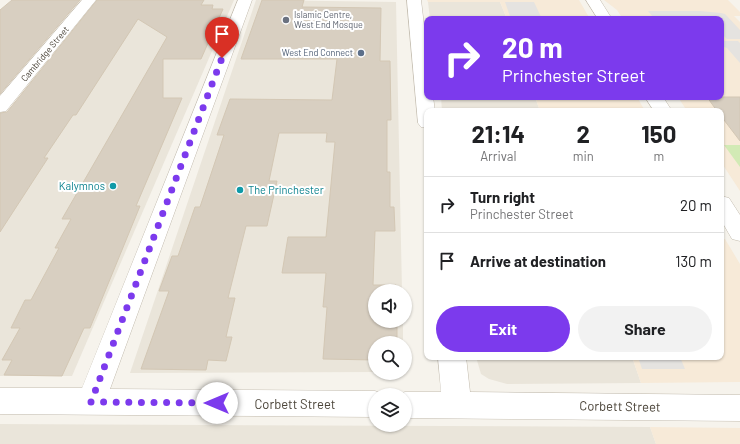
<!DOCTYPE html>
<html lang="en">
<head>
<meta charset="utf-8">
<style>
	:root { --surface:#fff; --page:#f2f2f2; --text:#202124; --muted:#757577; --line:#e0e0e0; --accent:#7c3aed }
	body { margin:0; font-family:Barlow,sans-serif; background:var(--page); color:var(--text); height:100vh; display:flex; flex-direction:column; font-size:15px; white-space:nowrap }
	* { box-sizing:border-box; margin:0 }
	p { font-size:13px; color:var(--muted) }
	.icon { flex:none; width:22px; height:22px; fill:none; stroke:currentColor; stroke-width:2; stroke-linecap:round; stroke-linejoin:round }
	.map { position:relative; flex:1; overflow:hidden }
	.side { position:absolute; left:424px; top:108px; width:300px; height:252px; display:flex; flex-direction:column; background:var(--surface); border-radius:8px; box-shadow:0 1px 3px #0004 }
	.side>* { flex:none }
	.banner { position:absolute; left:424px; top:16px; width:300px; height:84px; border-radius:8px; box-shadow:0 1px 3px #0004; background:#7c3aed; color:#fff; overflow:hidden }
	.controls { position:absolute; left:368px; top:284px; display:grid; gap:8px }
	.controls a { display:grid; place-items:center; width:44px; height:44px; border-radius:50%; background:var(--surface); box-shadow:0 1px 3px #0004; font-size:20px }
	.pin { position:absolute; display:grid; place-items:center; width:34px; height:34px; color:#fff; margin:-41px -17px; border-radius:50% 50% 50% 0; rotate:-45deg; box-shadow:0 0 4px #0007 }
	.pin .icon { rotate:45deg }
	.me { position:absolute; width:44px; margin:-22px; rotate:270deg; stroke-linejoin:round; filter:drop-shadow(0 0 3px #0008) }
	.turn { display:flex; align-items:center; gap:14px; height:84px; padding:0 12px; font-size:18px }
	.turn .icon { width:52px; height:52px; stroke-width:2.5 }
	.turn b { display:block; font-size:28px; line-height:34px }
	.eta { display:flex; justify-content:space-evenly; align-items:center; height:68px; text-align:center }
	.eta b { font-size:24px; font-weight:700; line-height:28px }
	.button { display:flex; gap:8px; margin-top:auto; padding:8px 12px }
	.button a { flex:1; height:46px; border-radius:24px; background:var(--accent); color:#fff; font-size:16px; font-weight:700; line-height:46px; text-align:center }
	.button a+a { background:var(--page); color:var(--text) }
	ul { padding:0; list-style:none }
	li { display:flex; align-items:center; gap:12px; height:56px; padding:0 12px; border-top:1px solid var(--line) }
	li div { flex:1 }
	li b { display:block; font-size:15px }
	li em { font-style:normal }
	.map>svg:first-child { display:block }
</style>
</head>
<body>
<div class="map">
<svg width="740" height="444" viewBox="0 0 740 444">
	<rect width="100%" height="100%" fill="#f6f3ec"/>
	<g fill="#eae5da">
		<path d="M101,0h133l-162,376h-72v-250z"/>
		<path d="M256,0l140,2 6,289h-27v30h28v22h-28v29l-245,1z"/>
		<path d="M428,2h72l7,17h-77z"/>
		<path d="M441,97h94l5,14h-98z"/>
		<path d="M476,357h156l9,26 -134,1 -18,-5 -8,-5z"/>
		<path d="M0,424l650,3 6,17h-656z"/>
	</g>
	<g fill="#f7ead8">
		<path d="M427,0h152l11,19h-83l-7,-17h-72z"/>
		<path d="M604,0h124l12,12v4h-6l6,6v169l-19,-29v-51h-34l-9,-14h43v-78h-98l-6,-9z"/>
		<path d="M535,97h102l8,14h-105z"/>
		<path d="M721,239h4l15,25v118l-99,1 -9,-26h89z"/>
		<path d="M650,427l90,1v16h-84z"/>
	</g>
	<path fill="#d2eab5" d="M724,145h16v22z"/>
	<g fill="#e5e3e0">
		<path d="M505,2h29l8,17h-31z"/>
		<path d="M648,11h52l21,2 4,1 15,16v9h-13l-6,-6v-14h-63l-4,-1z"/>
		<path d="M721,41h17l2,2v20l-13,-15 -6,-2z"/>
		<path d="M638,357h42l5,12h-43z"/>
	</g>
	<g fill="#d8cfc1" stroke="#d3c7b4">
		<path d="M12,0h68l-80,94v-84z"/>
		<path d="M97,0h107l-3,5h12l-1,4h11l-22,50h-38v39h19l-46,108h4l-50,122h-6l-22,48 -58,-1 8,-15h-10l18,-32h-9l14,-28h6l28,-52h-4l16,-29h-9l105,-182 -29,-18 -62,96h-3l-29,43h4l-48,74v-119l7,-1z"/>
		<path d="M262,0h42l-2,7 79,1 -1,53h10l1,59h-4v52h3v35h4l1,24h-20l-2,54h23v6h-21v30h22v22h-22v17l-52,-1 4,-52h-4l3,-34h-44l6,-36h38l9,-95h-9l1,-9h-48l-10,48h8l-10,45h-21l-18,72h7l-9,39h6l-6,24 -18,-1 -2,10 -65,-1 28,-78h-10l13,-35h6l17,-49h5l24,-72h-7l13,-36 102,1 5,-41h-96z"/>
		<path d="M707,97h33v44l-19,-25v-5h-4z"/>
	</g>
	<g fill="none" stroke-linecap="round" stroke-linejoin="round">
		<g stroke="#c2bbae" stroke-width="1">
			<g id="minor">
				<path d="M82,0h14l-90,111 -6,1v-16z"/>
				<path d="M238,0h14l-142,389 265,2 10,4h-10v22l-375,-3v-26h82z"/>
				<path d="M407,0h14l6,51v46h6l2,14h-8v17l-6,-1 -3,-4z"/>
				<path d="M438,357h28l4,35 270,3v26l-335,-3v-23h-9l9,-3h36z"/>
			</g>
		</g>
		<g stroke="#c2bbae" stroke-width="1">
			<g id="tertiary">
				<path d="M586,0h14l12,19h-14z"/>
				<path d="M645,97h18l9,14h-18z"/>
				<path d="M721,196l8,2 11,17v26l-8,-2 -11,-19z"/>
			</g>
		</g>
		<use href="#minor" fill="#fff" fill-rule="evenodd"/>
		<use href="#tertiary" fill="#fff" fill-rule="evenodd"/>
	</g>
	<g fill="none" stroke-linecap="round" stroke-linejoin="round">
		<path stroke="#7c3aed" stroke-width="7" stroke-dasharray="0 12.6" d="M217,403l-126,-1 131,-344"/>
	</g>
	<circle fill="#6b7280" stroke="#fff" stroke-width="1.5" cx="286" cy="20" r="4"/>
	<circle fill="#5c6f8a" stroke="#fff" stroke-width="1.5" cx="361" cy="53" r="4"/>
	<g fill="#0f9aa8" stroke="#fff" stroke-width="1.5">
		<circle cx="113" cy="186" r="4"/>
		<circle cx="240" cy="190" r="4"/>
	</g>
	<g text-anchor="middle" stroke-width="4" stroke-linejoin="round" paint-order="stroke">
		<g font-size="9" fill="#5b616d" stroke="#fff" text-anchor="start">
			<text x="294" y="18">Islamic Centre,<tspan x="294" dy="10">West End Mosque</tspan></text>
		</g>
		<g font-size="9" fill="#4e5e75" stroke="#fff" text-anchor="end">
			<text x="353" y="56">West End Connect</text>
		</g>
		<g font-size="9" fill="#4b4439" stroke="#fff">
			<text transform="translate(45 54) rotate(-50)" y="3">Cambridge Street</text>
		</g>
		<g font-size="11" fill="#0d838f" stroke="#fff" text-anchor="end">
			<text x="105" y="190">Kalymnos</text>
			<text x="248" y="194" text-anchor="start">The Princhester</text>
		</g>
		<g font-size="13" fill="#4b4439" stroke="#fff">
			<text x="295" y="409">Corbett Street</text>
			<text transform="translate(620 406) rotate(1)" y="5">Corbett Street</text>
		</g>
	</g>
</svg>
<div class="controls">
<a><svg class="icon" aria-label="sound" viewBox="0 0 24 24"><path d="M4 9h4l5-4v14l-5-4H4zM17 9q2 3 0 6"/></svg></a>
<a><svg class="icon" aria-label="search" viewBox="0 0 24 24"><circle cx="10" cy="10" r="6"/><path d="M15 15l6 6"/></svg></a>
<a><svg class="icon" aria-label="layers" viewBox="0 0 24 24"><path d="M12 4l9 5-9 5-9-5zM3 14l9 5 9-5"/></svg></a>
</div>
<div class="pin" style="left:222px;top:58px;background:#d93025"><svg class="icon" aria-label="arrive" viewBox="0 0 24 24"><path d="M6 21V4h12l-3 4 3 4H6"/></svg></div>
<svg class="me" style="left:217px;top:403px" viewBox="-20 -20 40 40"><circle r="19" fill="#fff"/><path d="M0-13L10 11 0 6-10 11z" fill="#7c3aed"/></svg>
<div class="banner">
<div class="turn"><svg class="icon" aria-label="right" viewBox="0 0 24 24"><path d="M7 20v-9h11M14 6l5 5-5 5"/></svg><div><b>20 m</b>Princhester Street</div></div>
</div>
<section class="side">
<div class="eta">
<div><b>21:14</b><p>Arrival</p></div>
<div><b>2</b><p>min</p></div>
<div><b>150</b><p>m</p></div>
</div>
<ul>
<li><svg class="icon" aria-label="right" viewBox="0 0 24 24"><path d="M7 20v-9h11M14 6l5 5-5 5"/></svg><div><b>Turn right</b><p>Princhester Street</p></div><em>20 m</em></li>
<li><svg class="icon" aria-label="arrive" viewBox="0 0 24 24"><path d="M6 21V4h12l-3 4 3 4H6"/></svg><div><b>Arrive at destination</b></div><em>130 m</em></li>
</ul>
<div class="button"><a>Exit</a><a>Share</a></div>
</section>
</div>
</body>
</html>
